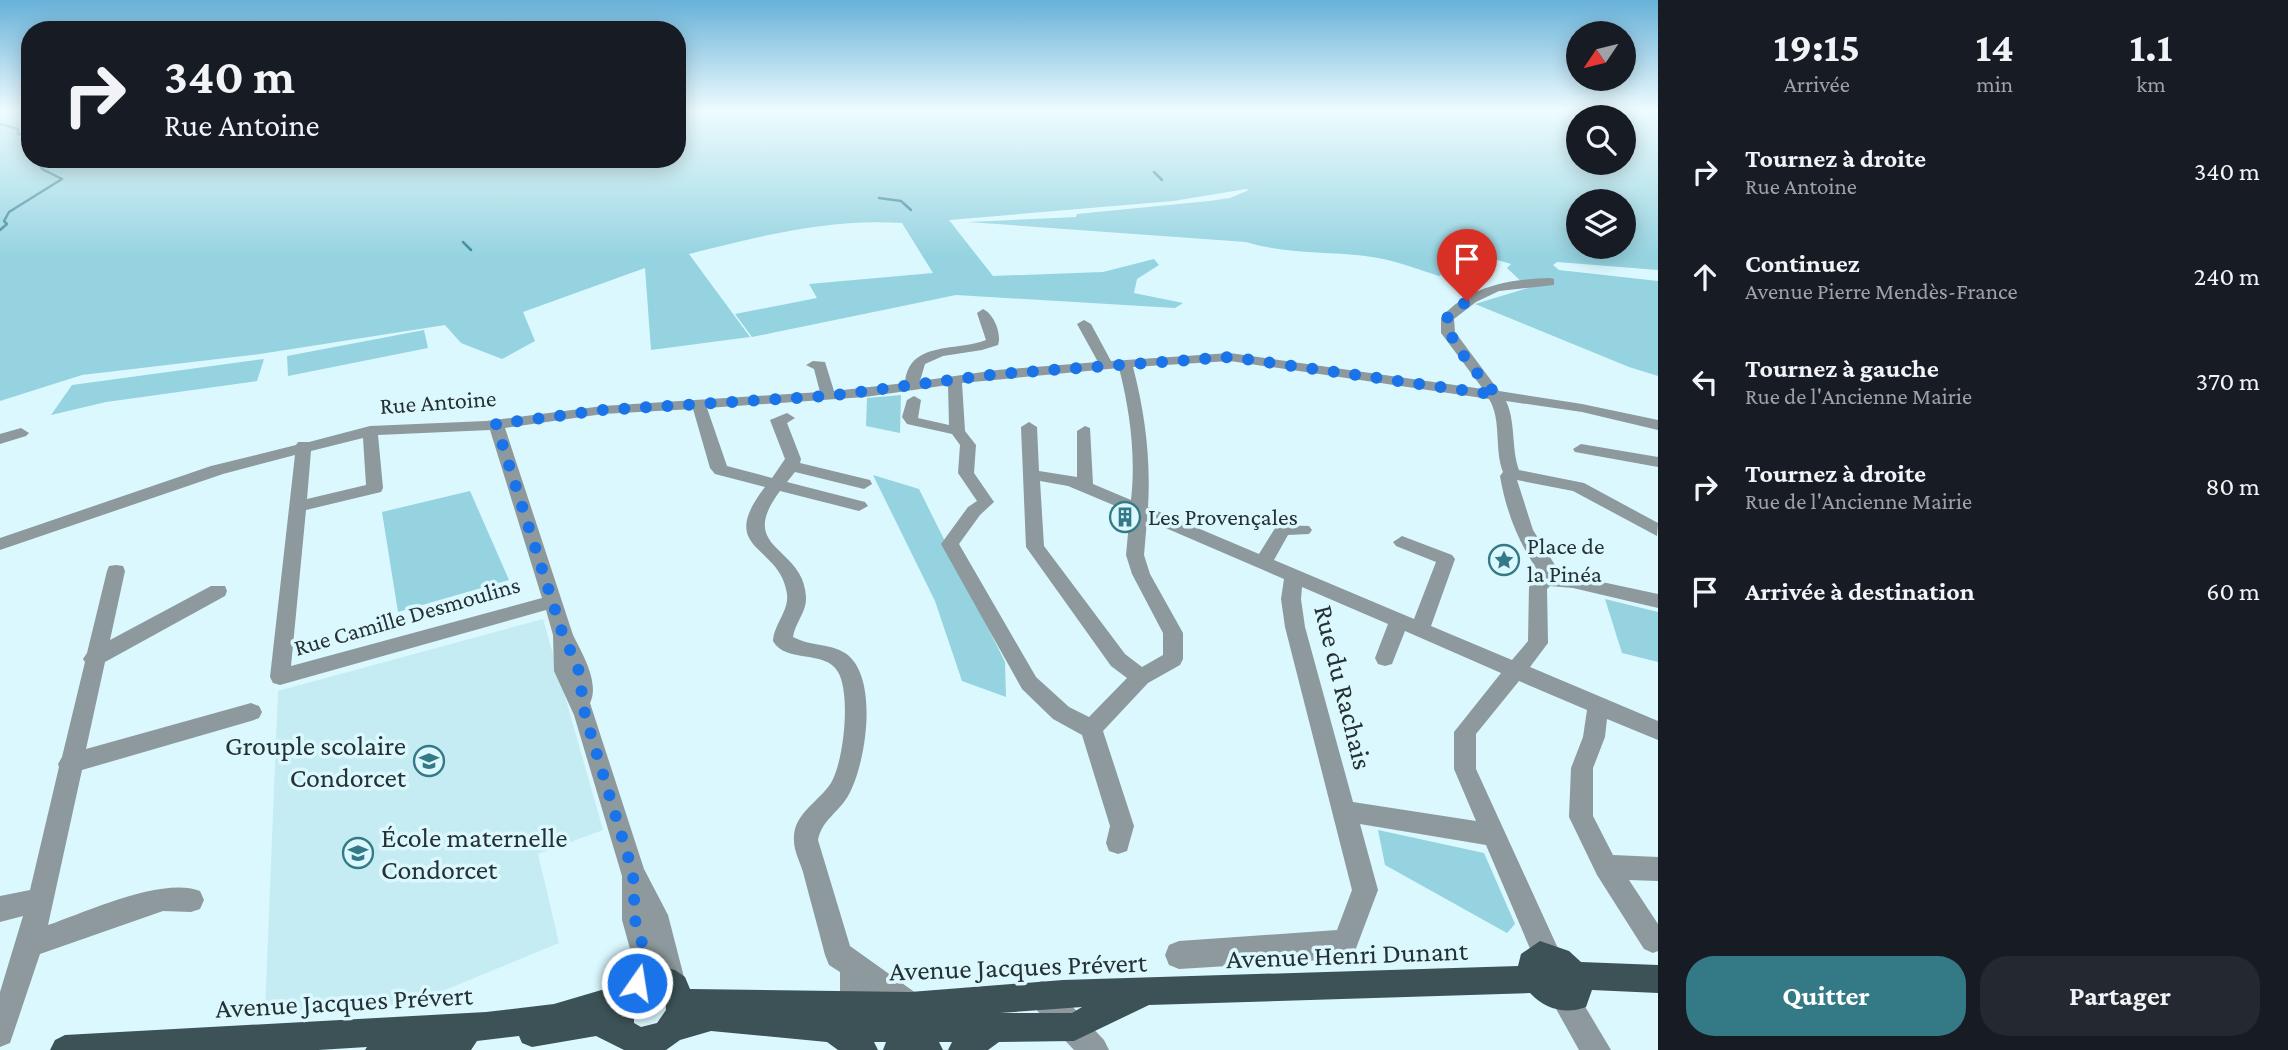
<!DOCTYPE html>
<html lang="fr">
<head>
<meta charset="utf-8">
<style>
	:root { --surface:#171b24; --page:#242831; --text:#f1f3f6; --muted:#9ea1a6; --accent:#347a86 }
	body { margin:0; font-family:"Crimson Pro",serif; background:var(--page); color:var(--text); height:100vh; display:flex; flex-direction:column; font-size:26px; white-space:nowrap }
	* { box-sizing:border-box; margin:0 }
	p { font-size:23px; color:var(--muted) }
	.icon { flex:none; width:38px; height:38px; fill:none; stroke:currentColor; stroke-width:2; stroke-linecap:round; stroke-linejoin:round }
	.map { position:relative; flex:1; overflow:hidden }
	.sheet { display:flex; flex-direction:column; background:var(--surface); width:630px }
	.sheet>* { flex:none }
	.hud { position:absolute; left:21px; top:21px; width:665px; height:147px; border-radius:28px; box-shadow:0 4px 18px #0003; background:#171b24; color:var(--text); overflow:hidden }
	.needle { width:46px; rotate:235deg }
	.controls { position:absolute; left:1566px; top:21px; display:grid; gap:14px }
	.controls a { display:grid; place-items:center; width:70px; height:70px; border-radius:50%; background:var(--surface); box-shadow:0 4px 18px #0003; font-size:35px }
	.pin { position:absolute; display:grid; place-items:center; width:60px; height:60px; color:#fff; margin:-72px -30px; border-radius:50% 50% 50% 0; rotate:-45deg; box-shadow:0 0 7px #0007 }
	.pin .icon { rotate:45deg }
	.me { position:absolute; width:77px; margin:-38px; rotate:13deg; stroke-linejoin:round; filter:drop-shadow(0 0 5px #0008) }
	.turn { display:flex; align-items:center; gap:24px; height:147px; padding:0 28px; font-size:32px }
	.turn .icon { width:91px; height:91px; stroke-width:2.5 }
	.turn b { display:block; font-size:49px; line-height:60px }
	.eta { display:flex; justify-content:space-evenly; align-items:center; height:119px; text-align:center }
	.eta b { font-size:42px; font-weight:700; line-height:49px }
	.action { display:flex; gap:14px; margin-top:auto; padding:14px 28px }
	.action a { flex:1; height:80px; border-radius:28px; background:var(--accent); color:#fff; font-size:28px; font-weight:700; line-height:80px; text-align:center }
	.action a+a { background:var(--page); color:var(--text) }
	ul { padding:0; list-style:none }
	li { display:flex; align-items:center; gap:21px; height:105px; padding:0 28px }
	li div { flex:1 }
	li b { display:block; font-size:26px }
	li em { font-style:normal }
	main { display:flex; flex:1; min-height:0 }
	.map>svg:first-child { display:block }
</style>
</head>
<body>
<main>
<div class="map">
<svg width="1658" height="1050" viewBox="0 0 1658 1050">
	<rect width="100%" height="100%" fill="#daf8fe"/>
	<path fill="#c5ebf3" d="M543,619l60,211 -65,24 21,89 -148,61 -146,8 13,-321z"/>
	<g fill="#95d3e0" fill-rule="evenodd">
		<path d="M0,111h30v48h647v-48h981v159l-101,-8 -4,3 6,5 99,11v95l-29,-9 -154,-63 53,-16 -21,-20 4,-4 -27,-8 -45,20c-25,-8 -47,-17 -74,-20 -40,-5 -80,-2 -119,-14l-278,-20 108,-5 1,-3 132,-13 21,-3 19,-8 -3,-1 -73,12 -224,19 44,56 110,-4 51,-13 5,6 -22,14 -3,14 49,10 -8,5 -219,-13 -204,42 -17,-23 82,-16 -8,-14 124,-11 -31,-50c-71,-5 -143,13 -213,31l61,83 -99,13 -6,-82 -122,44 12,29 -33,18 -41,-16 -16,-18 -185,29 -178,21 -82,26zM1578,117h46v46h-46zM1578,201h46v46h-46z"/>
		<path d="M424,330l4,18 -140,28 -1,-20z"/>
		<path d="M264,359l-7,22 -151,21 -55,13 21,-30z"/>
		<path d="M901,395l-1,38 -34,-7 1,-28z"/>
		<path d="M873,475l46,14 86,173 1,35 -44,-16 -27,-80z"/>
		<path d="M470,491l39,89 -111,32 -16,-100z"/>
		<path d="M1605,599l53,13v50l-36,-9z"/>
		<path d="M1378,830l106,23 31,71 -8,9 -122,-68z"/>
	</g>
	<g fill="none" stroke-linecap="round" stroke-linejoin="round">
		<g stroke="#3c8896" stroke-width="2.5">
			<path d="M0,124l18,5v5l12,1"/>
			<path d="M1154,172l8,8"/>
			<path d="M879,198l22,3 10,9"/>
			<path d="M0,230l7,-6 -3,-3 5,-9 53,-33 -20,-10 -3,-6 5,-4"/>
			<path d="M463,242l8,8"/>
		</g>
		<g fill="#8d999c" fill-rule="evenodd">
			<path d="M1550,278l4,1v6l-55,6 -23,11 -22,17 1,13 44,59 83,13 76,16v10l-76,-18 -76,-11c10,21 5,47 13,69l65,13 74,40 -1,13 -84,-45 -56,-11 16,50 27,43 98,21v14l-85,-20 -23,-2 -3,3 1,54 -18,24 128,54v19l-51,-21 -2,18 -12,31v48l20,39 45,2v24l-29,-1 29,44v27l-5,2 -9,-4 -47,-74 -28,-58 2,-49 12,-31 4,-27 -68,-29 -43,53v35l85,186 -4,10 -10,4 -10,-4 -51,-120 -126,-21 18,66 -23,61 -33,9 -143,9 -10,-4 -4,-10 4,-10 10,-4 158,-11 15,-40 -67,-263 -4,-28 3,-20 -137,-59 -3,35 6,19 33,59v26l-3,6 -32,18 -45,48 31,95 -7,25 -9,3 -9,-3 -3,-8 4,-17 -28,-91 -29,-16 -31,-30 -81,-145 27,-37 9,-6 -19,-28 2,-28 -8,-11 -45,-10 -5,-7 5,-17 7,-4 7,4 -3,18 31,7 -1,-40 -83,12 -158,11 20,58 45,12 13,-19 -15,-39 17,-7 8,5 -8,5 14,36 -1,4 70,17 2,4 -8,5 -69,-17 -8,10 78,20 3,4 -9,5 -79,-20c-45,60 24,54 26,106 1,14 -11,26 -13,40 16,9 36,6 52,16 35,23 21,112 3,143 -10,17 -26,24 -30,44l32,106 70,50 4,10 -4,10 -10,4 -42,-27 -12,24 -10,4 -10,-4 -4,-10 8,-16v-19l-11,-7 -4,-10c-7,-28 -15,-55 -22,-83 -3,-10 -9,-21 -9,-31 -2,-27 25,-39 37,-58 13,-22 20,-89 7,-111 -13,-23 -52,-8 -65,-31 1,-17 16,-30 14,-47 -7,-51 -72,-42 -22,-107l-50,-13 -5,-6 -17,-59 -90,5 -98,14 68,207c9,18 27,48 17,68l54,166 24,46 18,70 -4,10 -10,4 -10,-4 -7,-24 -8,22 -10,4 -10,-4 -4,-10 9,-27 -10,-36v-44l-48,-161 -20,-44 -1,-36 -7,-25 -266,75 -7,-2 -3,-6 25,-222 -72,19 -223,76v-12l211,-72 85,-21 2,-3h11l61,-16 116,-5 117,-15 217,-14 -6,-23 -8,-4 7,-4 12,1 9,29 71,-8c4,-43 51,-31 81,-43l-9,-27 6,-4c11,5 19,25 15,36l-16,5 -39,6 -18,8 -5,17 77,-11 101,-8 -21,-38 7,-4 7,4 20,37 119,-8 253,36 -42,-56v-15c27,-32 69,-39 109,-40zM1230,361l259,38c13,21 5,50 14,73l-3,4c6,36 19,68 40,98l-11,13 -1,54 -16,19 -81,-34 24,-67 -3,-4 -50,-19 -9,6 3,4 40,16 -22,57 -140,-59 14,-25 21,-1 3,-4 -3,-4 -32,-1 -18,29 -111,-47c3,-48 -3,-94 -15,-140zM1119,368c11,43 17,88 12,132l-38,-16 -3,-56 -5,-2 -8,5v46l-38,-6 -2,-44 -8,-5 -8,5 5,120 85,119 16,12 -38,39 -20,-10 -33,-30 -77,-133 21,-29 14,-13 -20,-29 2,-28 -11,-14 -3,-48zM490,430l52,168 -251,68 15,-156 75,-18 2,-4 -5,-53zM363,438l3,47 -59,14 4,-48zM1040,481l28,5 62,26 -4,43 6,19 31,59v22l-21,12 -17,-13 -81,-108zM1302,587l86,37 -13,34 3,6 7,2 7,-2 13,-33 96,42 -47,59v37l22,52 -123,-19 -48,-175 -4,-28z"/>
			<path d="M21,428l8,5 -3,3 -26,8v-10z"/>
			<path d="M1581,444l77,13v10l-83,-15 -2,-3z"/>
			<path d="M116,565l7,1 2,5 -15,69 101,-54h14l2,5 -2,5 -120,66 -19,87 165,-46 8,3 3,6 -3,6 -8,3 -169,49 -34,155c38,-13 115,-49 152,-34l4,9 -4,9 -9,3 -28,-1 -123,43 -30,89 -10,4v-55l23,-76 -23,6v-26l30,-6 29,-123 -1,-3 4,-7 23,-95 -2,-3 4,-6 20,-82 2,-5z"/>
			<path d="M1042,981l10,4 52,55 5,10h-35l-42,-45 -4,-10 4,-10z"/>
			<path d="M1564,984l10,4 37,62h-32l-29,-52 4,-10z"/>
		</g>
		<path fill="#3c5256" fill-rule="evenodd" d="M1540,941l29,10 12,11 77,3v28l-66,-3 -6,17c-21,8 -41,2 -56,-14l-381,12 -75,36 -75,1 -11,8h-40l4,-8h-13l4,8h-60l3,-8h-12l4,8h-40l-11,-8 -116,-11 -31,9 -14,10h-42l-28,-14 -64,11 -10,-4 -3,-7 -42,5 -6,9h-106l2,-3 -49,3h-268l5,-10 10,-5 421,-23 68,-8 61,-18 15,-14 21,-8 24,6 10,7 5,12 220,3 153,-12 455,-14 3,-12zM647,992l13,1 5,4 1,13 -9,13 -16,4 -7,-4v-14zM1082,1007l-10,6h-72z"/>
	</g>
	<linearGradient id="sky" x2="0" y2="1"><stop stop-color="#67b1d8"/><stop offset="0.43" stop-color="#eefcff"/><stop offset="1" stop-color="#eefcff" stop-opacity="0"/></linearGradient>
	<rect width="1658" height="258" fill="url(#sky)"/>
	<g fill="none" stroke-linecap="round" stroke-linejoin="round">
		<path stroke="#1a73e8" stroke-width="12" stroke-dasharray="0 21.6" d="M637,983l9,-27 -11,-36 -2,-47 -48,-158 -7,-48 -15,-32 -67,-211 107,-14 225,-14 169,-22 233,-17 267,38c-14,-14 -53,-58 -50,-77l20,-17"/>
	</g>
	<defs>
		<g id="building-ring" transform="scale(1.575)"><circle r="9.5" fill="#daf8fe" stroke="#347a86" stroke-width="1.5"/><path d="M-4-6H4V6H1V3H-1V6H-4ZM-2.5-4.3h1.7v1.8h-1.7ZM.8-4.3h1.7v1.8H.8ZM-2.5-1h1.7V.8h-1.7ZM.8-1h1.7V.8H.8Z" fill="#347a86"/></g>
		<g id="sight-ring" transform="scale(1.575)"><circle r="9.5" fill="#daf8fe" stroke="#347a86" stroke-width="1.5"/><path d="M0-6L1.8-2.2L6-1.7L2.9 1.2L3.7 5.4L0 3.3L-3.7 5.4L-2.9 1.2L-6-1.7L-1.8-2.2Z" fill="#347a86"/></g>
		<g id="school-ring" transform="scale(1.575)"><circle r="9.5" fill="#daf8fe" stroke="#347a86" stroke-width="1.5"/><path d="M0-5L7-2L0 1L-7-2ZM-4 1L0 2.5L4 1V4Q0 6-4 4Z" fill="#347a86"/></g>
	</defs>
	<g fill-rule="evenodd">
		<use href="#building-ring" x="1125" y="517"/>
		<use href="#sight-ring" x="1504" y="560"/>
		<use href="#school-ring" x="429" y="761"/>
		<use href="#school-ring" x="358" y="853"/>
	</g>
	<g text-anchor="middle" stroke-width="7" stroke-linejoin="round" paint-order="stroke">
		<g font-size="24" fill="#263134" stroke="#daf8fe">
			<text transform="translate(438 402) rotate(-4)" y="8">Rue Antoine</text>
			<text transform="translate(407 616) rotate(-16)" y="8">Rue Camille Desmoulins</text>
		</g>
		<g font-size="24" fill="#263134" stroke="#daf8fe" text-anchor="start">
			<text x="1148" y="525">Les Provençales</text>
			<text x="1527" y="554">Place de<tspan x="1527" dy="28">la Pinéa</tspan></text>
		</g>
		<g font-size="28" fill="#263134" stroke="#daf8fe">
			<text transform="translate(1344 687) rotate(76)" y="10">Rue du Rachais</text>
			<text transform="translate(1347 954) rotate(-2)" y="10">Avenue Henri Dunant</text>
			<text transform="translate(1018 966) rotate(-2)" y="10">Avenue Jacques Prévert</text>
			<text transform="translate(344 1001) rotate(-3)" y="10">Avenue Jacques Prévert</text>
		</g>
		<g font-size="28" fill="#263134" stroke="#daf8fe" text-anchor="end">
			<text x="406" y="755">Grouple scolaire<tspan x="406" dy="32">Condorcet</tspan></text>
			<text x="381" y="847" text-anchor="start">École maternelle<tspan x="381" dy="32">Condorcet</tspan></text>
		</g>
	</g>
</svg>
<div class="controls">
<a><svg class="needle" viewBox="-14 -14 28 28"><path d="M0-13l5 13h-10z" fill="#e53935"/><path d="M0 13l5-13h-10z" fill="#9ea1a6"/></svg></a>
<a><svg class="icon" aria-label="search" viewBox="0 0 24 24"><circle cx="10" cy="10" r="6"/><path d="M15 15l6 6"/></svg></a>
<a><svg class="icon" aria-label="layers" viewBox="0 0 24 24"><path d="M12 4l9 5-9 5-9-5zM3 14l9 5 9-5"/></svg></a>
</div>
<div class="pin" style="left:1467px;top:301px;background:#d93025"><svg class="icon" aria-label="arrive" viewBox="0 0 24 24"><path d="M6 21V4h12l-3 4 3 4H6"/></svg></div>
<svg class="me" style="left:637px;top:983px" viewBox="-20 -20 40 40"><circle r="17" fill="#1a73e8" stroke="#fff" stroke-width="3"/><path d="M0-11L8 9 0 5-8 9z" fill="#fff"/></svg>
<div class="hud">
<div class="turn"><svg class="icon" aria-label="right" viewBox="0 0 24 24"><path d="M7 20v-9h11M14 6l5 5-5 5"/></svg><div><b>340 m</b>Rue Antoine</div></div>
</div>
</div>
<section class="sheet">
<div class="eta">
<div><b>19:15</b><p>Arrivée</p></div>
<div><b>14</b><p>min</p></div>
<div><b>1.1</b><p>km</p></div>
</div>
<ul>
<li><svg class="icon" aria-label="right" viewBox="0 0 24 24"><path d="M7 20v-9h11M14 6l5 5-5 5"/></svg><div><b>Tournez à droite</b><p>Rue Antoine</p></div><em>340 m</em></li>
<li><svg class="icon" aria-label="ahead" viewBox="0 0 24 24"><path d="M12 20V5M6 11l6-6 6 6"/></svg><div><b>Continuez</b><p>Avenue Pierre Mendès-France</p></div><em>240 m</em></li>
<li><svg class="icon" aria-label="left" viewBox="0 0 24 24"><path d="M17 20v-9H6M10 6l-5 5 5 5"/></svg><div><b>Tournez à gauche</b><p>Rue de l'Ancienne Mairie</p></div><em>370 m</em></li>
<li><svg class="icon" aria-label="right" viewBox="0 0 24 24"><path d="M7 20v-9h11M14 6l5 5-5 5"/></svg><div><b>Tournez à droite</b><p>Rue de l'Ancienne Mairie</p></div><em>80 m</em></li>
<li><svg class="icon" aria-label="arrive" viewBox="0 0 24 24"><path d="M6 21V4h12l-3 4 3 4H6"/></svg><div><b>Arrivée à destination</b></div><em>60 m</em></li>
</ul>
<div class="action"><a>Quitter</a><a>Partager</a></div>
</section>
</main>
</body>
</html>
